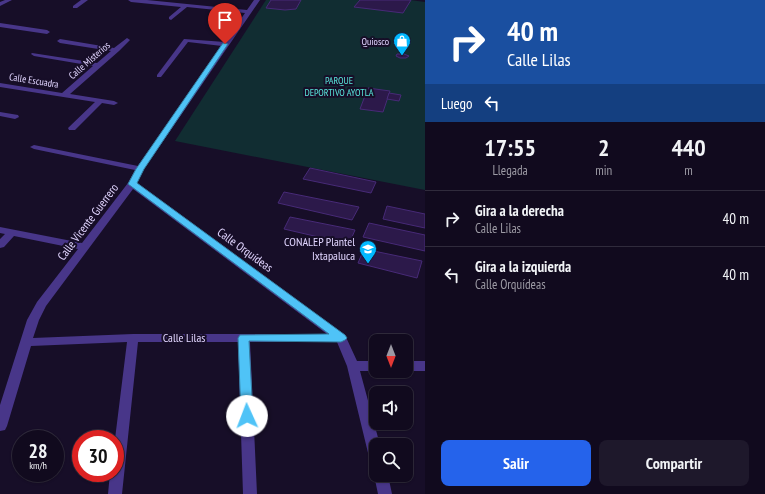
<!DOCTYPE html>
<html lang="es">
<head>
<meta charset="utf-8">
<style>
	:root { --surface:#110a1e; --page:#1e182b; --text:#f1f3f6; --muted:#9c9aa4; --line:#302b3c; --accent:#2563eb }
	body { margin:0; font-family:"PT Sans Narrow",sans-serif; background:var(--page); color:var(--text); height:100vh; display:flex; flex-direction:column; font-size:15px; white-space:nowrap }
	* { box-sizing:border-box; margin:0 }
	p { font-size:13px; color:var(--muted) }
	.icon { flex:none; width:22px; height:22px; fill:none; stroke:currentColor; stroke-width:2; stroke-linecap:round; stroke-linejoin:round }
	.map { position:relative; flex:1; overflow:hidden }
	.side { display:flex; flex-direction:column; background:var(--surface); width:340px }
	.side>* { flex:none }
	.top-card { background:#1a4fa0; color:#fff; overflow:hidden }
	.needle { width:26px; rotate:180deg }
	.controls { position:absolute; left:369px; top:334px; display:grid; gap:8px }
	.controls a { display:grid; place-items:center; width:44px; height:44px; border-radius:8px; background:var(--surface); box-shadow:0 1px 3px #0004,0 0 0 1px var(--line); font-size:20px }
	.speed { position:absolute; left:12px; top:430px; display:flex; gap:8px; font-size:20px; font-weight:700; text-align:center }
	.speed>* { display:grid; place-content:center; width:52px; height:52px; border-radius:50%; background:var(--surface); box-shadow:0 1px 3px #0004,0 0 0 1px var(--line); line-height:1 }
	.speed small { font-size:10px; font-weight:400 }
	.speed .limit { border:6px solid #d22; background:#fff; color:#111 }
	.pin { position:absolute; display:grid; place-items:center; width:34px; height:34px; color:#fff; margin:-41px -17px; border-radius:50% 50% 50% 0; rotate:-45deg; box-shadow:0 0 4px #0007 }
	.pin .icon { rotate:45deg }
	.me { position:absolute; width:44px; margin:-22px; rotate:358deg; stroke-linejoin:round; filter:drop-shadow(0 0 3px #0008) }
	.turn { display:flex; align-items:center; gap:14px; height:84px; padding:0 16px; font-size:18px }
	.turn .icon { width:52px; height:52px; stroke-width:2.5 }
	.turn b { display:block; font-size:28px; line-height:34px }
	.then { display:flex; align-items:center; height:38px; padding:0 16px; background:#0003; gap:8px; font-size:15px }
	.eta { display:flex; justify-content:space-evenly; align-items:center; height:68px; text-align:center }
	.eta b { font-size:24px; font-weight:600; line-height:28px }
	.action { display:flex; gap:8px; margin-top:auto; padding:8px 16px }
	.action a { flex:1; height:46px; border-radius:8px; background:var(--accent); color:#fff; font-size:16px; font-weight:600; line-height:46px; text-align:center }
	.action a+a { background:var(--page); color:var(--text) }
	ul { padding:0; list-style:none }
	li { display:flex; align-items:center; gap:12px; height:56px; padding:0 16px; border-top:1px solid var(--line) }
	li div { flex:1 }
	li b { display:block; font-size:15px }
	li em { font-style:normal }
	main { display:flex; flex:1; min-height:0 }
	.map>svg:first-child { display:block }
</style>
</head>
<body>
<main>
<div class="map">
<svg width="425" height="494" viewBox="0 0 425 494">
	<rect width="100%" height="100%" fill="#170e28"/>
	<path fill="#112d32" d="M266,0h144l15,2v188l-250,-49z"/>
	<g fill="#2c194a" stroke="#472a77">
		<path d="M271,0h30l-5,9 -11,1 -19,-2z"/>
		<path d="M360,0h51l-8,13 -49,-6z"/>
		<path d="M397,54h7l5,2 -3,2h-6l-4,-2z"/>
		<path d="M368,88l22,3 -7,21 -23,-3z"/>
		<path d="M389,93l12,2 -2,6 -12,-2z"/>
		<path d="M310,168l66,14 -5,11 -68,-14z"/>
		<path d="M284,192l75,15 -7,13 -74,-17z"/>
		<path d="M387,206l38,8v14l-42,-9z"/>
		<path d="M290,217l65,13 -6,14 -65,-15z"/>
		<path d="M369,223l56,12v16l-62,-14z"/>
		<path d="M364,249l58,12 -5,17 -59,-15z"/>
	</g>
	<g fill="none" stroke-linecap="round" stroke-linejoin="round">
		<g fill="#483689" fill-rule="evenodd">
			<path d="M5,0h7l-12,6v-4z"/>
			<path d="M81,0h7l-11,8h-4v-2z"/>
			<path d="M128,0h19l100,10 7,-10h6l-116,169 -7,14 208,152 12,26h19v10h-16l20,74h-4v18l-5,-2 -2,-4 -22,-91 -10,-24h-87l7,152h-14l-5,-152h-100l-16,152h-14l2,-21h5v-34l12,-97 -96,4 -24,80 -2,4 -5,1v-26l27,-85 10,-18 41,-53 -64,-13 -10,11 -4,1v-9l5,-5 -5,-1v-6l82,16 46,-60 7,-13 -101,-21 -4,-2 4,-2 104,21 84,-120 -34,-4 -27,35h-4v-2l27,-36 41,3 20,-29 -58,-6 -16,13 -2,-1v-2l12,-10 -50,-5zM133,189l194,145h-194l-100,4 6,-18 7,-14z"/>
			<path d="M0,23l47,7 3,2 -3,2 -47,-7z"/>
			<path d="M127,38l3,2 -11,11 -49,43 44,7 4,2 -4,2 -12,-2 -27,27h-6l-1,-2 27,-26 -95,-15v-4l62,10 31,-27 -59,-10 -3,-2 1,-1 65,10 14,-12 -51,-8 -3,-2 3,-2 54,9z"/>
			<path d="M0,112l18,3 1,2 -4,2 -15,-3z"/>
			<rect x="406" y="361" width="19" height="10"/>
			<path d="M376,471v4h12l4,19h-14l-4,-19z"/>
		</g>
	</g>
	<path fill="#4fc3f7" stroke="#337fa1" d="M223,43l5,1 -84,125 -7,14 208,152 2,3 -2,2 -4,2 -92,-1 4,75 -2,3 -4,2 -5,-2 -1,-3 -3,-78 2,-3 89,-1 -201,-150 8,-15z"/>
	<defs>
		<g id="shop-pin" transform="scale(0.9)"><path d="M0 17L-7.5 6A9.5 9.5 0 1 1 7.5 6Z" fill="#01b9ff" stroke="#170e28"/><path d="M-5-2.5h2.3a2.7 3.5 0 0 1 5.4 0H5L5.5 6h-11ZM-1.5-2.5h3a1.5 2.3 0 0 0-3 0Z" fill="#fff"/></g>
		<g id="school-pin" transform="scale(0.9)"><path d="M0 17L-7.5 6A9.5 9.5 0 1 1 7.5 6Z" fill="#01b9ff" stroke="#170e28"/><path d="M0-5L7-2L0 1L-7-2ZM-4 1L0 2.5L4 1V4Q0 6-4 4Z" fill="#fff"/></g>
	</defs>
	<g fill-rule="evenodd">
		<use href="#shop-pin" x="402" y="41"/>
		<use href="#school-pin" x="368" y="249"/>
	</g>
	<g text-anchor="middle" stroke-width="4" stroke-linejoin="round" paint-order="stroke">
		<g font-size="10" fill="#e1d5ff" stroke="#170e28" text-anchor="end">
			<text x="389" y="45">Quiosco</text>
		</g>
		<g font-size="10" fill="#e1d5ff" stroke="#170e28">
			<text transform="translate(89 60) rotate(-41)" y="4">Calle Misterios</text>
			<text transform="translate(34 80) rotate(9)" y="4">Calle Escuadra</text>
		</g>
		<g font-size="10" fill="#59e7dc" stroke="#170e28">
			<text x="339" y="84">PARQUE<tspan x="339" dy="12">DEPORTIVO AYOTLA</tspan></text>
		</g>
		<g font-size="12" fill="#e1d5ff" stroke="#170e28">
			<text transform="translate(88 222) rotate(-53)" y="4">Calle Vicente Guerrero</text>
			<text transform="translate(245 250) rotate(36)" y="4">Calle Orquídeas</text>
			<text x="184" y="342">Calle Lilas</text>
		</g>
		<g font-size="12" fill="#e1d5ff" stroke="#170e28" text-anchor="end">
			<text x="355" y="246">CONALEP Plantel<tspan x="355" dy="14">Ixtapaluca</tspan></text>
		</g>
	</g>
</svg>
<div class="controls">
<a><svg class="needle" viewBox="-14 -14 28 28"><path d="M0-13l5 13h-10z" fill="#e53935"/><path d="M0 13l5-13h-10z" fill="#9c9aa4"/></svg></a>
<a><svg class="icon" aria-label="sound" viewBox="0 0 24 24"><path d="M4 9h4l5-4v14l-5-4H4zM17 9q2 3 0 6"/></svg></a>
<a><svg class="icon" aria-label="search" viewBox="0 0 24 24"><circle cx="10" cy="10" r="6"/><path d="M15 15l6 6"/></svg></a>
</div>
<div class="speed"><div>28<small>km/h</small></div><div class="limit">30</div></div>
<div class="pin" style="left:225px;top:44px;background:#d93025"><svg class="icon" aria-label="arrive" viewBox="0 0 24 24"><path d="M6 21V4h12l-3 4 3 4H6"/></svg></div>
<svg class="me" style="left:247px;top:416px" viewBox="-20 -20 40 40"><circle r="19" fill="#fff"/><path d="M0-13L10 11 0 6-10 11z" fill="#4fc3f7"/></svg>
</div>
<section class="side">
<div class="top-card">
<div class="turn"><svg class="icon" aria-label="right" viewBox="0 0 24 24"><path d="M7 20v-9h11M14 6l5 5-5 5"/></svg><div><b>40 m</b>Calle Lilas</div></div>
<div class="then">Luego<svg class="icon" aria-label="left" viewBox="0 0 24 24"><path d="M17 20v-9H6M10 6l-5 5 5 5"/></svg></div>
</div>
<div class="eta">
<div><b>17:55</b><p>Llegada</p></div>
<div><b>2</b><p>min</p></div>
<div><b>440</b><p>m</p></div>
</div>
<ul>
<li><svg class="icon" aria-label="right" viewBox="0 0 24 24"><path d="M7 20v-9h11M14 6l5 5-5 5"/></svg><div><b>Gira a la derecha</b><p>Calle Lilas</p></div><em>40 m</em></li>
<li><svg class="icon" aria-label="left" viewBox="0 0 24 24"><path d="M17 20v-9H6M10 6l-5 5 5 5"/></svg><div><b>Gira a la izquierda</b><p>Calle Orquídeas</p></div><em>40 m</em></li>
</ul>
<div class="action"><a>Salir</a><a>Compartir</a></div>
</section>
</main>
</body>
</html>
